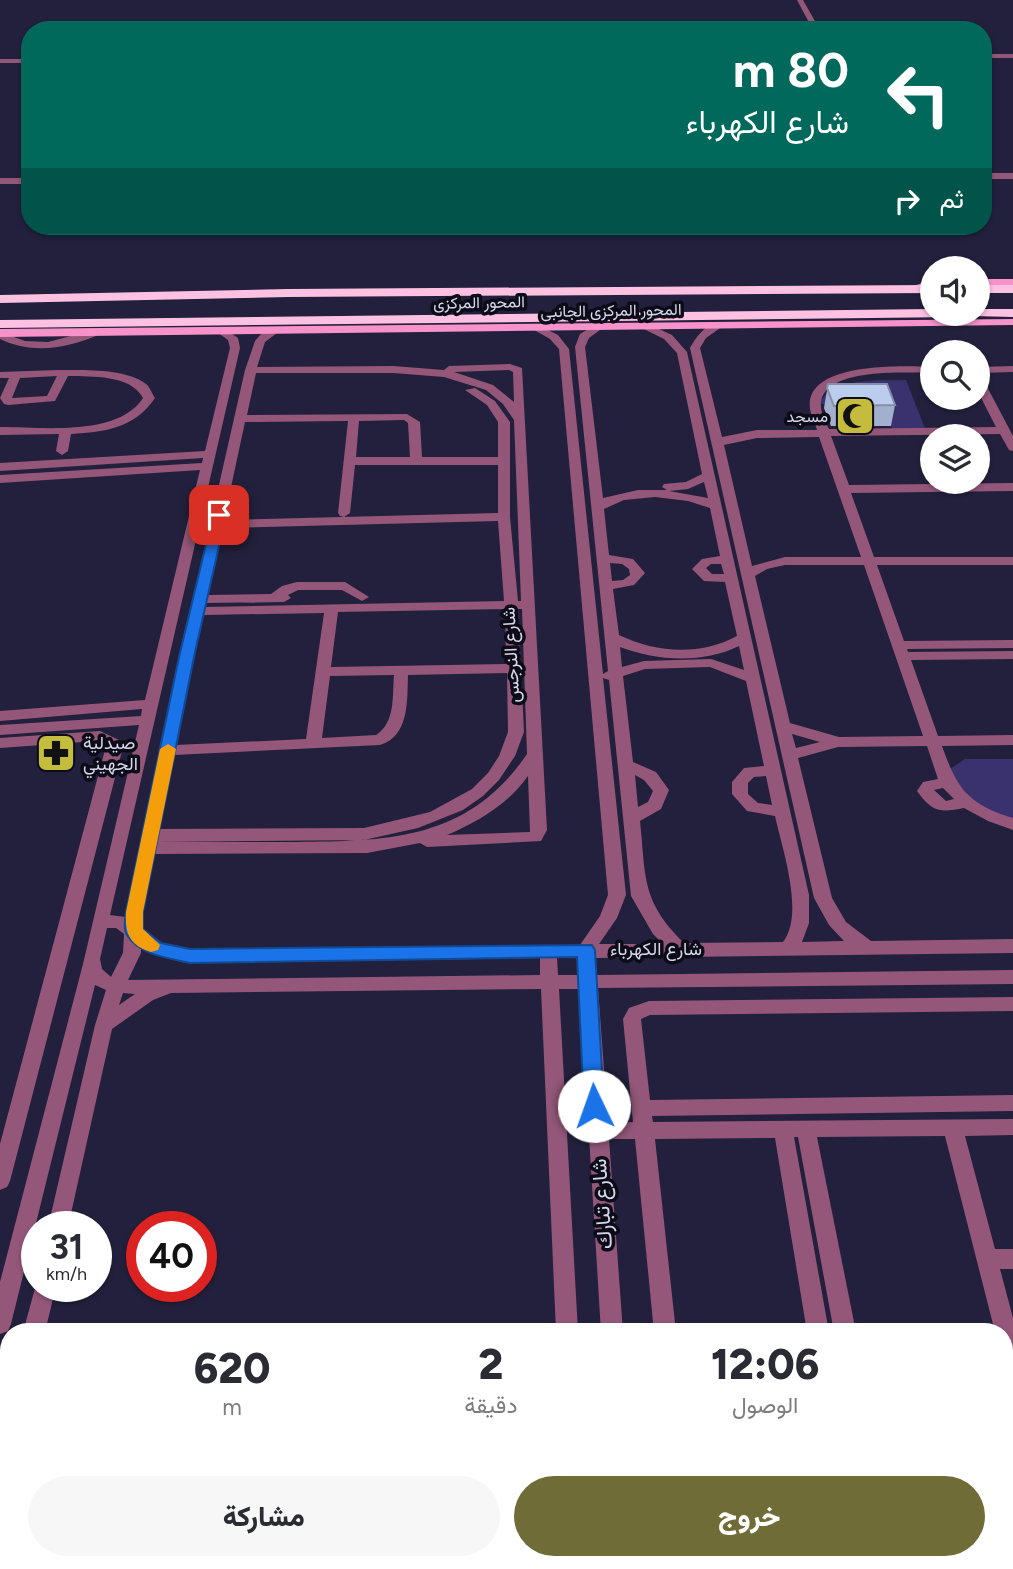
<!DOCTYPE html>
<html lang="ar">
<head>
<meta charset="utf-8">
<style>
	:root { --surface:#fff; --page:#f7f7f7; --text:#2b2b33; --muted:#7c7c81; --accent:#706c38 }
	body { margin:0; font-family:Figtree,Vazirmatn,sans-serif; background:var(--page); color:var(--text); direction:rtl; height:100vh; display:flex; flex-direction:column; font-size:26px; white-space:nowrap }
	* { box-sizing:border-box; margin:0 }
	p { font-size:23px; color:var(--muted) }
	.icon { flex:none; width:38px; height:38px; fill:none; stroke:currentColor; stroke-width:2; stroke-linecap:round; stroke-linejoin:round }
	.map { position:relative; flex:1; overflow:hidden; direction:ltr }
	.drawer { position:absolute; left:0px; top:1323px; width:1013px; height:247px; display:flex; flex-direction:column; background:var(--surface); border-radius:28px 28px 0 0; box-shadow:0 2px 5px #0004; direction:rtl }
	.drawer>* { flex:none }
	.top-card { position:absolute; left:21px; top:21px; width:971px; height:214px; border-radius:28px; box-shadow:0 2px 5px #0004; direction:rtl; background:#00695c; color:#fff; overflow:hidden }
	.tools { position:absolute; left:920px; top:256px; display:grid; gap:14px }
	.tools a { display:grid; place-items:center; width:70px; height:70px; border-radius:50%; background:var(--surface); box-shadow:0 2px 5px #0004; font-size:35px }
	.speed { position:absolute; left:21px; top:1211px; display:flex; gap:14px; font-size:35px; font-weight:700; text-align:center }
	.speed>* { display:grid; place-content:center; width:91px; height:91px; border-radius:50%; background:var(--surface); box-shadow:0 2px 5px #0004; line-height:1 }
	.speed small { font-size:18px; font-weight:400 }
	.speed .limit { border:10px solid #d22; background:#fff; color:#111 }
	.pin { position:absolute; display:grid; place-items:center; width:60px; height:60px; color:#fff; margin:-30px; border-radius:14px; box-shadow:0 4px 10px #0006 }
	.me { position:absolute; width:77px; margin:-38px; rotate:357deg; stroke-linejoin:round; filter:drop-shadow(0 0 5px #0008) }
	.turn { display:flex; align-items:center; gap:24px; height:147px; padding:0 28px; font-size:32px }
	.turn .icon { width:91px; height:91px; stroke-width:2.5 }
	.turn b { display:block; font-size:49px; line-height:60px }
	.then { display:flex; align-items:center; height:66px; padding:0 28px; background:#0003; gap:14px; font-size:26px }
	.eta { display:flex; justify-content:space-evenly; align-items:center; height:119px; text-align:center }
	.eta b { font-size:42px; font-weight:800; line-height:49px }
	.primary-button { display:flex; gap:14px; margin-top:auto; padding:14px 28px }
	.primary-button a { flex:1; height:80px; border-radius:42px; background:var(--accent); color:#fff; font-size:28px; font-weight:800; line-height:80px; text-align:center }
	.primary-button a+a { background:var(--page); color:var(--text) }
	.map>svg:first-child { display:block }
</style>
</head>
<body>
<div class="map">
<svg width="1013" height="1569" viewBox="0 0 1013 1569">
	<rect width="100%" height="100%" fill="#22203c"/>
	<g fill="#3a326f">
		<path d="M906,380l20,51h-33l-10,-27h-64c14,-28 60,-23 87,-24z"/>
		<path d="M965,759h48v62c-30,-8 -49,-25 -63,-52z"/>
	</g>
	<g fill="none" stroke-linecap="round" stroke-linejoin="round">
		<g fill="#945779" fill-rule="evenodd">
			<path d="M797,0h6l17,30h-7z"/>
			<rect x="984" y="54" width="29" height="4"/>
			<rect x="0" y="59" width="30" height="4"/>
			<rect x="984" y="173" width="29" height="6"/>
			<rect x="0" y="178" width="30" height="6"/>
			<path d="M644,322l28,13 15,17 122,543v28l-7,19 42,-1 -15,-16 -15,-27 -124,-550c7,-12 17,-27 33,-26v4l-17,12 -6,10 22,89 35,-7h60c-2,-7 -6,-15 -7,-21 -6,-48 95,-43 123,-42v6c-25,0 -116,-7 -112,35 1,7 5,15 8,21l167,-2 -18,-35v-14l6,3 29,55v15l-4,-1 -9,-16 -169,2 18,49 164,-2v8l-162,2 23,64h139v8h-136l27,76 109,-1v8l-106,1 1,3 105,-1v8l-102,1 27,76 75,-1v10l-71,1c15,42 25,58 71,72v12l-25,-9 -24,-13c-24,5 -32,4 -47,-17l6,-9 15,-3 -11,-33 -89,1 -40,11 34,140 14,24 25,19 142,-2v14l-418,5 2,17 416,-5v14l-415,4 10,135 25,-1 -10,-103 6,-11 20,-7 364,-4v14l-363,4 -9,4 9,81 363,-5v16l-361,5 1,6 360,-3v16l-48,1 30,113h18v20h-13l13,49v53l-9,-5v-34h-9l-50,-196 -128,1 39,195h-22l-36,-195h-4l35,195h-22l-32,-194 -120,1 21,193h-22l-19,-193h-26l14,193h-22l-12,-196 -3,-5 2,-4 -8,-138h-21l19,343h-22l-15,-343 -370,4 -18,7 -41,29 -44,198h-20l47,-202 11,-35 -11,-5 -84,339 -3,7 -8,3v-52l83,-318 56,-239 -139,10v-10l141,-9 1,-7 -142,12v-10l145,-11 55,-230 -200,13v-8l202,-12 1,-5 -203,13v-8l205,-12 25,-103 -2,-8 -14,-10 9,-2 15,10 2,10 -130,567 15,2 55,-260 65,-287 10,-29 6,-7 11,-6 9,2 -16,12 -8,25 136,-1 51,4 5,-4 61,-2 12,4 25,462 -6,11 -114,6 -7,-4 -53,10 -213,1 -11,58 -1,17 19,14 29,6 390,-4 20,-29 8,-21 -49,-546 -9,-10 -21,-12 9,-2 20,10 11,14 34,325 5,-3 -33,-324 5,-13 15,-9 9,2 -15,11 -4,9 18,151 35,-8h29l-5,-3 2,-3 22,-2 16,-8 -25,-121 -13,-14 -24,-12 -1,-2zM509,370l4,2 1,30 -21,-17 -39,-13zM256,373h137l51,4 42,13 17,14 11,16 7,181h-3l-8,-84v-95l-15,-21 -20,-13 -10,2 22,15 11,17v35h-76l-2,-35 -13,-8 -160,1zM404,420l4,3 2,34h-54l3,-36zM348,421l-10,92 2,3 4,1 6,-4 5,-48h143v48l-274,7 21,-98zM819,437l42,120h-76l-33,9 -28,-121 33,-7zM704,482l4,16 -39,-7 19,-2zM655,497l33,4 22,7 10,48 -18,3 -10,10 12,12 21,1 12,54c-37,20 -81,17 -118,-1l-6,-46 21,-4 11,-12 -12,-14 -24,-4 -5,-46 20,-9zM498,521l6,80 -299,6 1,-4 78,-1 7,-4 -3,-3 10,-5h44l20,11 7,-4 -24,-15h-48l-15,4 -11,8 -63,1 14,-67zM610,563l12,1 7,5 1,6 -7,5 -11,1zM711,564h10l3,10h-12l-6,-6zM785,565h79l59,171 -84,1 -49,-14 -35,-147 12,-7zM505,609l1,55 -175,3 7,-55zM518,609h4l5,145c-60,88 -141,87 -237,88 -44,0 -89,0 -133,0l207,-2 54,-12 45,-18 20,-14 16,-16 16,-24 9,-24zM324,613l-18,126 -130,6 27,-130zM739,646l5,24 -33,-11 -67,2 -22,6 -2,-20c37,14 82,17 119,-1zM710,667l36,14 18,85 -20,2 -12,14v12l15,17 28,5c7,32 30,98 8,126l-99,1c-43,-42 -38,-66 -44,-122l21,-12 8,-19 -13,-18 -23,-10 -10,-86 22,-7zM507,673l1,59 -9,24 -11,17 -16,16 -42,23 -66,16 -205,1 15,-74 206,-10c30,-9 27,-46 28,-70zM394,675c-2,21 2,47 -18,60l-54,3 8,-62zM603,678l6,2 22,216 22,38 10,10h-64l18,-26 9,-23zM792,734l28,8 -24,6zM635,775l9,5 9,11 -5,11 -10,5zM528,776l2,56 -83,3c32,-14 61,-31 81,-59zM766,776l6,29 -14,-2 -10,-9v-11l6,-6zM943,788l11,11 -8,2 -12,-11zM107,928h9l8,6 -1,19 -12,24 -9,-8 -2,-10zM141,946l9,7 40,10 350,-5v17l-412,5 13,-27zM557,958h21l1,17h-21zM123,993l11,1h1l-16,11z"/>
			<path d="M97,329l5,3 -1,2c-34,14 -67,21 -101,5v-7l25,9 23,1z"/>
			<path d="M1013,366v6l-35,1v-6z"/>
			<path d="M58,370c24,0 68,-2 88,14 4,3 6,10 9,14 -20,30 -50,34 -84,36l-3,17 -6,4 -6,-4 3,-17 -59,1v-8c42,0 118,10 143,-29 -13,-24 -51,-21 -75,-22l-13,25 -47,4 -4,-1 -4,-6 9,-20h-9v-6zM57,376l-10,20 -35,2 8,-20z"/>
			<path d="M100,731l19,9 3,11 -112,430 -3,6 -7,3v-46l106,-398 -9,-5 -97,7v-10z"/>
			<path d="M37,1281v5h19l-11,46h-22z"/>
			<rect x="1004" y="1415" width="9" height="22"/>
			<path d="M9,1433v57l-9,4v-56z"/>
			<path d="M567,1561h24l1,8h-24z"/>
			<rect x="618" y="1561" width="24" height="8"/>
			<path d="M671,1561h24l1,8h-24z"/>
			<path d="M846,1561h24l2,8h-24z"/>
			<path d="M876,1561h24l2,8h-24z"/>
		</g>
		<g fill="#f792cb" fill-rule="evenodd">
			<rect x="978" y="279" width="35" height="6"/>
			<path d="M933,280v6l-24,6 -6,-3z"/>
			<path d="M1013,319v6l-1013,12v-8z"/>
		</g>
		<g fill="#ffc1e2" fill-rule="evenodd">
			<path d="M933,285v8l-645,4 -288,6v-8l288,-6z"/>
			<rect x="978" y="285" width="35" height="8"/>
			<path d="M933,309v4h32l-7,4 -958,11v-8z"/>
			<path d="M978,309h35v8l-40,-1 -2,-3h7z"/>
		</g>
	</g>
	<path fill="#a2afce" d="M828,384l67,21 -4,21h-60l-7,-18z"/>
	<path fill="#bcccef" stroke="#848fa7" stroke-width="2" d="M828,384h59l8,21 -61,1 -7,-18z"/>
	<path fill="#1a73e8" stroke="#114b97" stroke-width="2" d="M219,511l7,4 -32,142 -51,255v17l18,14 29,6 402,-4 3,5 9,156 -3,5 -7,3 -7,-3 -3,-5 -7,-149 -387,6c-21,-5 -51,-8 -63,-28 -4,-6 -2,-17 -1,-23l53,-255 34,-142z"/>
	<path fill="#f59e0b" d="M168,744l8,5 -33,163v17l17,16 -2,5 -7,2c-22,-7 -26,-19 -25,-40l34,-163z"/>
	<defs>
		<g id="mosque-square" transform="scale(2.0125)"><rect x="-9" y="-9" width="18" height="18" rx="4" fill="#c4bc3d" stroke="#0c0c18"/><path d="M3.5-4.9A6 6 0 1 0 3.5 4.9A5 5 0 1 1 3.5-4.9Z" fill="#111"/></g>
		<g id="pharmacy-square" transform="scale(2.0125)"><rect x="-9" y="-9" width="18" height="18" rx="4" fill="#c4bc3d" stroke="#0c0c18"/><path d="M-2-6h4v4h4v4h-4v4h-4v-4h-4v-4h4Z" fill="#111"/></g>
	</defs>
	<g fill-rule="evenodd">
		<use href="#mosque-square" x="855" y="416"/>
		<use href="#pharmacy-square" x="56" y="753"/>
	</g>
	<g text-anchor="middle" stroke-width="7" stroke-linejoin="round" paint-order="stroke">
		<g font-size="16" fill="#d7d7eb" stroke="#0c0c18">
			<text transform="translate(479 302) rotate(-1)" y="6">المحور المركزى</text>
			<text transform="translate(611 310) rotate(-1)" y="6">المحور المركزى الجانبى</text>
		</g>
		<g font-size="16" fill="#d7d7eb" stroke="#0c0c18" text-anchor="end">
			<text x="828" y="422">مسجد</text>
		</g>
		<g font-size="18" fill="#d7d7eb" stroke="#0c0c18">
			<text transform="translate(511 655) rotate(-93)" y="6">شارع النرجس</text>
			<text x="656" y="955">شارع الكهرباء</text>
		</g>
		<g font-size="18" fill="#d7d7eb" stroke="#0c0c18" text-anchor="start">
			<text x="83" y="749">صيدلية<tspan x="83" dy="21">الجهيني</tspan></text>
		</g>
		<g font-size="21" fill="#d7d7eb" stroke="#0c0c18">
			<text transform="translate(602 1204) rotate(-94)" y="7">شارع تبارك</text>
		</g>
	</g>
</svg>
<div class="tools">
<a><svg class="icon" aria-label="sound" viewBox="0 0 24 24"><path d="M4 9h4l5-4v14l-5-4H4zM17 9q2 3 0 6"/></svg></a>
<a><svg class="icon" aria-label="search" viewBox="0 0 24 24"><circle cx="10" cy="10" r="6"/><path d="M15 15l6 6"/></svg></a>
<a><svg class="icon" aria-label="layers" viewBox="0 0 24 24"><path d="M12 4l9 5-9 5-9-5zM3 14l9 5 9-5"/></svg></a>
</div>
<div class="speed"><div>31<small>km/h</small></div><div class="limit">40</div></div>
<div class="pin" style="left:219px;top:515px;background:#d93025"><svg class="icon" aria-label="arrive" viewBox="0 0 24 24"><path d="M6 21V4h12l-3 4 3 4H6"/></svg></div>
<svg class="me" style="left:594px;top:1106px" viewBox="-20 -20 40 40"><circle r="19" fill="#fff"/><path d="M0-13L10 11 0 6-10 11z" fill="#1a73e8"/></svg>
<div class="top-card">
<div class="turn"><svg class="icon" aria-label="left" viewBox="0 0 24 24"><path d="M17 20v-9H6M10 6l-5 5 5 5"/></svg><div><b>80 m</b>شارع الكهرباء</div></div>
<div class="then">ثم<svg class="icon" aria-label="right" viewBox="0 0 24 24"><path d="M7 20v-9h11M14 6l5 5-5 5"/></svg></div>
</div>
<section class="drawer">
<div class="eta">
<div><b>12:06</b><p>الوصول</p></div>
<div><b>2</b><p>دقيقة</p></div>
<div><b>620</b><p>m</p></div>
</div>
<div class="primary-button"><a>خروج</a><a>مشاركة</a></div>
</section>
</div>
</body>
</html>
